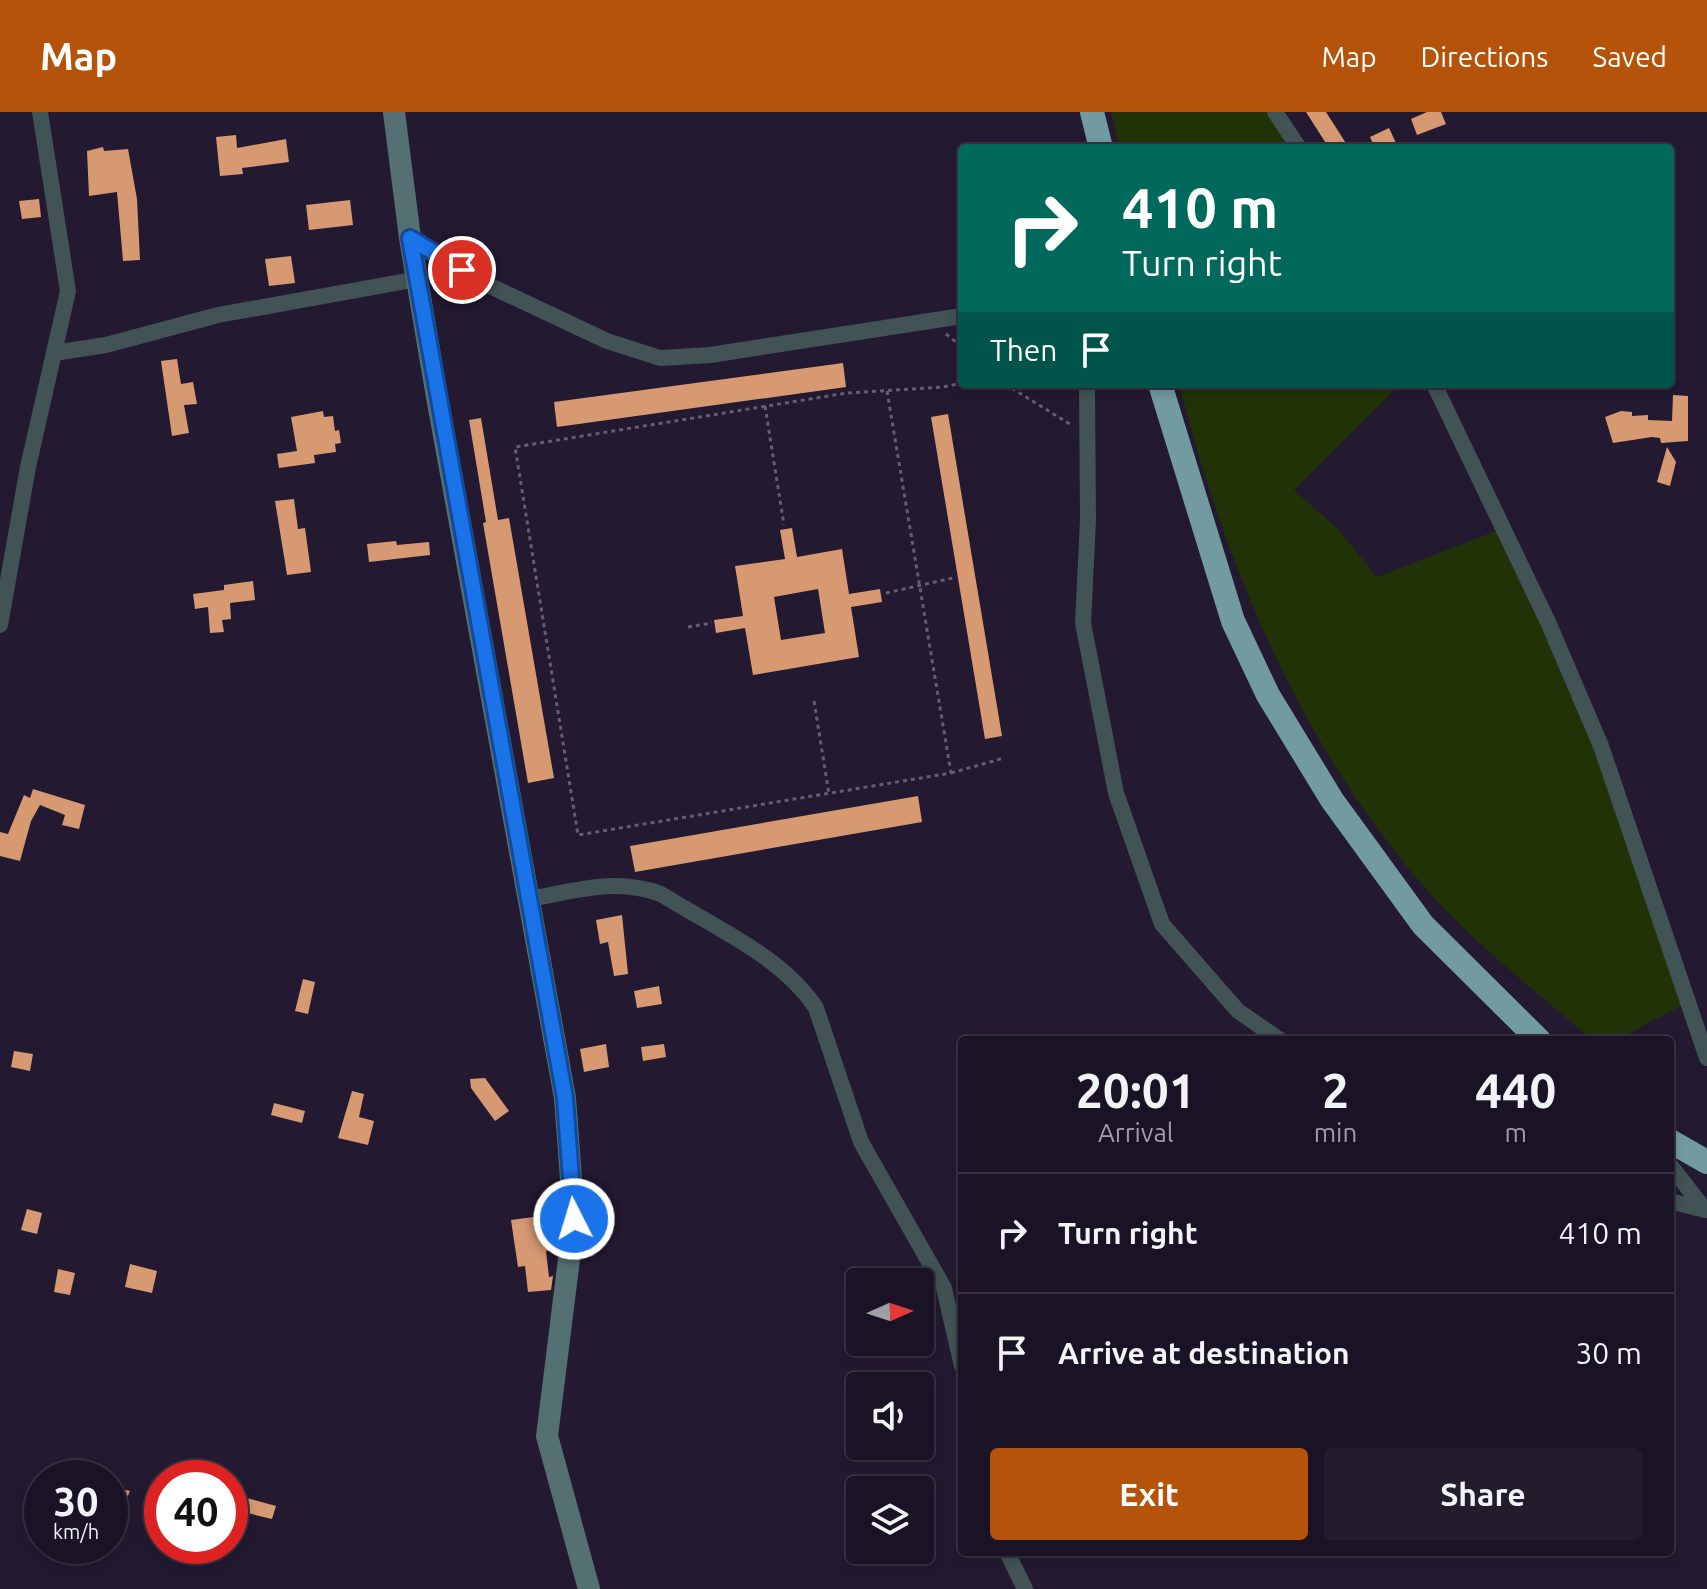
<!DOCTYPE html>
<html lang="en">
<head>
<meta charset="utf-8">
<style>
	:root { --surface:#1a1325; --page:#231c2d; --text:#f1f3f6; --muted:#9f9ea7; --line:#383242; --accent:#b45309 }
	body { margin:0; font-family:Ubuntu,sans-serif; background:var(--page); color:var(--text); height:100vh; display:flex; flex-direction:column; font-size:30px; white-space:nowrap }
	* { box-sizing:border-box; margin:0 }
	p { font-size:26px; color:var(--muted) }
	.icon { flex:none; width:44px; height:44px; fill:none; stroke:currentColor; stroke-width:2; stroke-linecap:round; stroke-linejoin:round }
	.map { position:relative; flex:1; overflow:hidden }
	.panel { position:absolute; left:958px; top:924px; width:716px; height:520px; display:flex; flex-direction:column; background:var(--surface); border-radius:8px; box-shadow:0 4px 12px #0003,0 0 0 2px var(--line) }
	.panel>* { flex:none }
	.top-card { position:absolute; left:958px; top:32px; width:716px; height:244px; border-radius:8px; box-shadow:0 4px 12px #0003,0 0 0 2px var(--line); background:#00695c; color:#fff; overflow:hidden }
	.needle { width:52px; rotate:87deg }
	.buttons { position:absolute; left:846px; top:1156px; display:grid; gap:16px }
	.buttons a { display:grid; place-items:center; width:88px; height:88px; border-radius:8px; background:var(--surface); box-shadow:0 4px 12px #0003,0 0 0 2px var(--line); font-size:40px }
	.speed { position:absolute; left:24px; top:1348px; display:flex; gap:16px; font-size:40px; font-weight:700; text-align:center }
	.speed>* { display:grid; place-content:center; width:104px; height:104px; border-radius:50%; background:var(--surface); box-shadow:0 4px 12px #0003,0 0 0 2px var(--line); line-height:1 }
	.speed small { font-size:20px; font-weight:400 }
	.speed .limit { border:12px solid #d22; background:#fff; color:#111 }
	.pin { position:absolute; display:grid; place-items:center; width:68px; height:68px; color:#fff; margin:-34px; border:4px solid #fff; border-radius:50%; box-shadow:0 2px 8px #0007 }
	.me { position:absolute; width:88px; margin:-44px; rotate:355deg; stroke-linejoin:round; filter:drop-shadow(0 0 6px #0008) }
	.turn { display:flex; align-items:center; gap:28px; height:168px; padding:0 32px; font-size:36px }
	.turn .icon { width:104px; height:104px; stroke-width:2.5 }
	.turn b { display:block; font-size:56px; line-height:68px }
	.then { display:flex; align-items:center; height:76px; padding:0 32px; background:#0003; gap:16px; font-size:30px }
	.eta { display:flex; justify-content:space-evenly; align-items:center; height:136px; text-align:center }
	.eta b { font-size:48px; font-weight:600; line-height:56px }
	.button { display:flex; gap:16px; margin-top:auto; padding:16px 32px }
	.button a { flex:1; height:92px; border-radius:8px; background:var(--accent); color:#fff; font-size:32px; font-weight:600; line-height:92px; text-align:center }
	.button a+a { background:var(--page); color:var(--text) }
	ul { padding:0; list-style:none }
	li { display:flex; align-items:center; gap:24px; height:120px; padding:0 32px; border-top:2px solid var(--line) }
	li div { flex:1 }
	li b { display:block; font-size:30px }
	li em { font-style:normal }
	header { display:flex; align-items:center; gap:48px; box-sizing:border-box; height:112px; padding:0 40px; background:var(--accent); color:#fff }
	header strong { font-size:38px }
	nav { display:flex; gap:44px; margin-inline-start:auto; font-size:28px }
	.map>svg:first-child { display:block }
</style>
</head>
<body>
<header>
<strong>Map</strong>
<nav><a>Map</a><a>Directions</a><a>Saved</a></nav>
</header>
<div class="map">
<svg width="1707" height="1477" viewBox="0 0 1707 1477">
	<rect width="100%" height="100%" fill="#231931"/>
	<g fill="#213207">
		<path d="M1111,0h158l24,36h-173z"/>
		<path d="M1179,272h222l-107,106 43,38 40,49 124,-48 97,223 88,251 -69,37h-25c-49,-43 -111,-91 -154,-138 -132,-143 -212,-332 -259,-518z"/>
	</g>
	<g fill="#d69972" fill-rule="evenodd">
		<path d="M1306,0h20l23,36h-20z"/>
		<path d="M1427,0h14l5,12 -29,11 -6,-16z"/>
		<path d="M1389,16l7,15 -21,5 -5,-11z"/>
		<path d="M236,23l1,13 49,-9 3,23 -47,6 1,6 -23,2 -4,-39z"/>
		<path d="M103,35l1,4 24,-2 9,50 3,61 -17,1 -6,-69 -28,4 -2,-45z"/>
		<path d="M39,87l2,18 -19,2 -3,-18z"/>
		<path d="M350,88l3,25 -44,5 -3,-25z"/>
		<path d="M291,144l4,27 -26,3 -4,-27z"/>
		<path d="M177,247l4,25 12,-2 4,22 -13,1 5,28 -17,3 -11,-75z"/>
		<path d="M843,251l3,24 -289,40 -3,-25z"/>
		<path d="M1673,283l15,1v45l-27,2 -1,-5 -8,-1 -39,6 -8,-26 16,-6 11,1v4l16,-1v5l24,1z"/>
		<path d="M323,299l1,6 9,-1 2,15 4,-1 2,13 -6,1 1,8 -22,3 1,8 -36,5 -2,-14 20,-3 -6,-34z"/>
		<path d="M948,302l54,322 -17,3 -54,-322z"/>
		<path d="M481,306l17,102 11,-2 45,260 -26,5 -45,-260 3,-1 -17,-102z"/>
		<path d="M1667,335l9,15 -6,24 -13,-4z"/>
		<path d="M294,387l4,30 7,-1 6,44 -24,3 -12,-74z"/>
		<path d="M792,416l5,29 45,-8 7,45 31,-5 2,13 -31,5 8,50 -106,18 -8,-47 -29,5 -2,-13 29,-4 -8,-50 50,-7 -5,-29zM818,477l7,44 -44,7 -7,-43z"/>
		<path d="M396,429l1,4 32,-3 1,13 -61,7 -2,-18z"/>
		<path d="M253,469l2,19 -25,3 1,16 -9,1 2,12 -14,1 -2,-26 -13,2 -2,-15 31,-4v-5z"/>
		<path d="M33,677l52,16 -6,24 -17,-4 3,-10 -25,-10 -9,16 -11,40 -20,-5v-24l8,2 16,-39 6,3z"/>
		<path d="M918,684l4,26 -287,50 -5,-26z"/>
		<path d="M622,803l6,59 -14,2 -6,-34 -8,2 -4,-24z"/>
		<path d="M303,867l12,3 -7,32 -13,-3z"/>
		<path d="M659,874l3,18 -25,4 -3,-17z"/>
		<path d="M606,932l3,23 -25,5 -4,-23z"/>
		<path d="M664,932l2,13 -23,4 -2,-14z"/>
		<path d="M14,939l19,3 -3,17 -19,-4z"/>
		<path d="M485,966l24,33 -14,10 -24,-33 -1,-9z"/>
		<path d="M352,979l12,3 -5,23 15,4 -6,24 -30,-7z"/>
		<path d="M274,991l31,8 -3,12 -31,-8z"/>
		<path d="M27,1097l15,4 -5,21 -16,-4z"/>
		<path d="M541,1104l1,17 9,-1 2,18 -7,1 3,26 4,-1 -2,14 -23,2 -3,-26 -7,1 -7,-47z"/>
		<path d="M130,1152l27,7 -5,22 -27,-6z"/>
		<path d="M58,1157l17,4 -5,22 -16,-3z"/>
		<path d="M117,1376l13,3 -15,35 -5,-2v-9z"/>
		<path d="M243,1385l33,9 -4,13 -33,-8z"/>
	</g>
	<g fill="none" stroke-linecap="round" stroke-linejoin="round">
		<g stroke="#655d72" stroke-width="3" stroke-dasharray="4 4" stroke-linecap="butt">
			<path d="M946,222l16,13"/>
			<path d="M1005,272l68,42"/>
			<path d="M887,279l64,382 -373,62 -63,-388 332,-54 96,-6 19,-4"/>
			<path d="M765,294l19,119"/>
			<path d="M886,481l67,-15"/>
			<path d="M688,515l24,-4"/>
			<path d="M814,589l15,93"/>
			<path d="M951,661l53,-15"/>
		</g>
		<g stroke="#425355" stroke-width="16">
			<path d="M1275,0l24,36"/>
			<path d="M410,126l78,47 119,56 53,17 50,-3 252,-39"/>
			<path d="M54,241l52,-8 112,-30 200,-36"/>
			<path d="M1087,272l1,136 -5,103 33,170 46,131 76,87 42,29"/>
			<path d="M1434,272l114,238 53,124 106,312"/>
			<path d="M0,513l28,-158 40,-176 -28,-179"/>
			<path d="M529,787c46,-8 87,-22 132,-5 52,33 121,62 155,114l45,134 83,146 18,78"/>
			<path d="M1670,1053l35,45 -35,-9"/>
			<path d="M1007,1440l18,37"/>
		</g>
		<path stroke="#557073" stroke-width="22" d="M394,0l16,126 27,159 128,701 9,121 -27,217 42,153"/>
		<g stroke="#719ba0" stroke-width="24">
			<path d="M1092,0l9,36"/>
			<path d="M1160,272l73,237 35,74 64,105 91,125 116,115"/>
			<path d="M1670,1029l37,21"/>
		</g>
	</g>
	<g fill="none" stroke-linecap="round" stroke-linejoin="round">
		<g stroke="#114b97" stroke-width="20">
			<path id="route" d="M462,158l-52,-32 155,860 9,121"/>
		</g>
		<use href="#route" stroke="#1a73e8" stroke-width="14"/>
	</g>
</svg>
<div class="buttons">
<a><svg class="needle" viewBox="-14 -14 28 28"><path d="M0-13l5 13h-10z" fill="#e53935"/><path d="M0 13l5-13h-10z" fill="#9f9ea7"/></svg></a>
<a><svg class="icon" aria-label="sound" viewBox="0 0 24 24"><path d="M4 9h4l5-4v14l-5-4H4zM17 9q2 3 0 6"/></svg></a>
<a><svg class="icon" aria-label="layers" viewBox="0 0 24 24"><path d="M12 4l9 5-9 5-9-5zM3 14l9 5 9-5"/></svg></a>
</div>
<div class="speed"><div>30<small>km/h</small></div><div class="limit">40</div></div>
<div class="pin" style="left:462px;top:158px;background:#d93025"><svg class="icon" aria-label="arrive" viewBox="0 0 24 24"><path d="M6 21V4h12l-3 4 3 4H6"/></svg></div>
<svg class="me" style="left:574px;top:1107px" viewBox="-20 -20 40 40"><circle r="17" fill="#1a73e8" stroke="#fff" stroke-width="3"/><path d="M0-11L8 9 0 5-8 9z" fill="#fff"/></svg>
<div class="top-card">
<div class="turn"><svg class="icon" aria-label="right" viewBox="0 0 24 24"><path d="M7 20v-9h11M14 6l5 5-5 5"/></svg><div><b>410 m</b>Turn right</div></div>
<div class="then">Then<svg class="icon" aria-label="arrive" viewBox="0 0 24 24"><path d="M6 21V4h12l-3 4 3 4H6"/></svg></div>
</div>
<section class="panel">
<div class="eta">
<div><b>20:01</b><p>Arrival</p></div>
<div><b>2</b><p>min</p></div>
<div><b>440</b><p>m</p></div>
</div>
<ul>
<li><svg class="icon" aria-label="right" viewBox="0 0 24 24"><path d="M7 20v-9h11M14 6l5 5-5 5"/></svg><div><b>Turn right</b></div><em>410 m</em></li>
<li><svg class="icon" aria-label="arrive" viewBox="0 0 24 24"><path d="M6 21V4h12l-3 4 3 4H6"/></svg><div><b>Arrive at destination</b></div><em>30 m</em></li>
</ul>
<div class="button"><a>Exit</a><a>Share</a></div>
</section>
</div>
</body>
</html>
